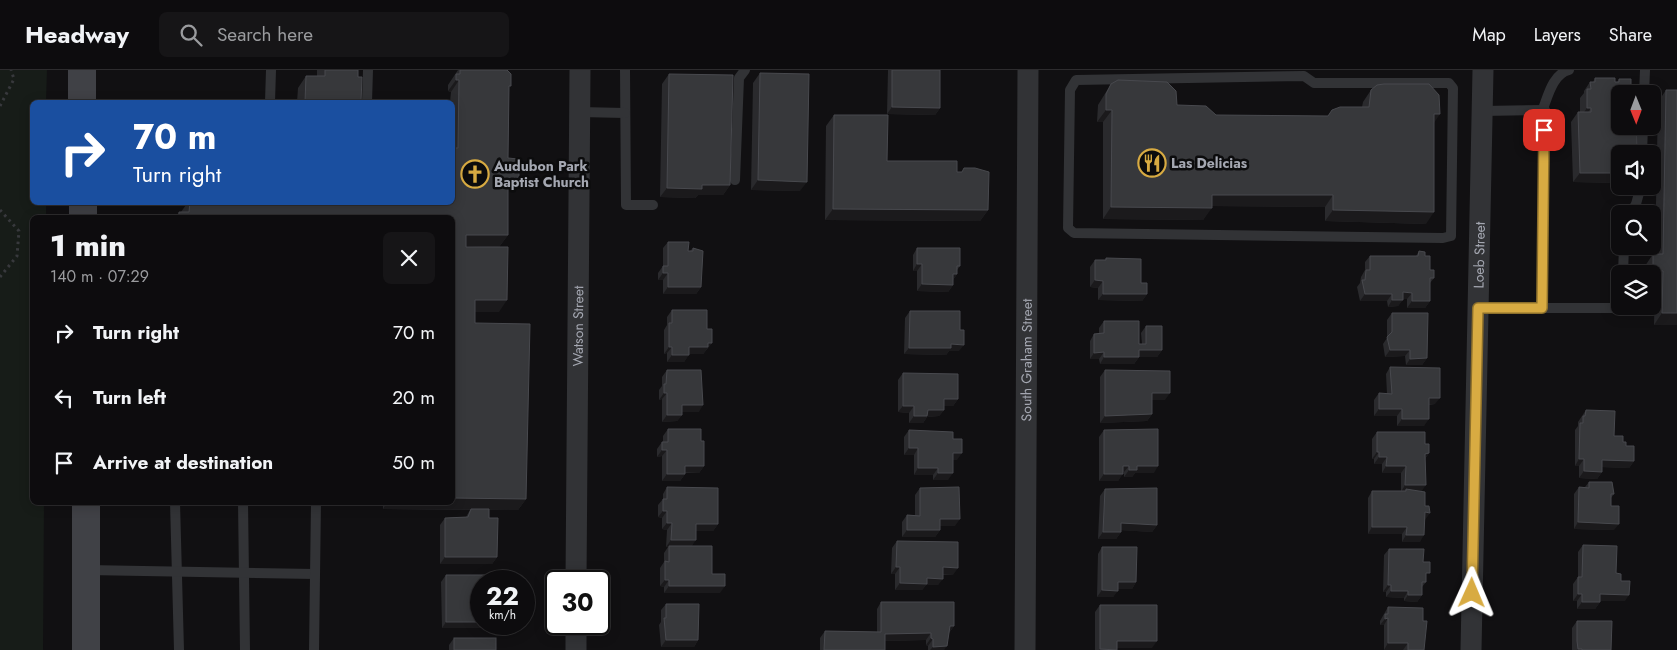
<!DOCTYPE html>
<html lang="en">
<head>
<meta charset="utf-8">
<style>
	:root { --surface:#0d0c0e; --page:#161517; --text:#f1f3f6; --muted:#9a9b9e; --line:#2d2c2e }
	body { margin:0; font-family:Jost,sans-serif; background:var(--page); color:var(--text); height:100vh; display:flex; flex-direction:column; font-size:19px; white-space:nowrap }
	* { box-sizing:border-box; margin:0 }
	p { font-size:16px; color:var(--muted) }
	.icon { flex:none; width:28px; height:28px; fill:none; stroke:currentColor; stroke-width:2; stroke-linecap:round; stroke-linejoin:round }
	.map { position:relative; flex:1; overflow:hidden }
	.sheet { position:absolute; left:30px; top:145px; width:425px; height:290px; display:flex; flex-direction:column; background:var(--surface); border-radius:8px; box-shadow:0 2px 12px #0003,0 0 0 1px var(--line) }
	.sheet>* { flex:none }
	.hud { position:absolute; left:30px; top:30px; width:425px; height:105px; border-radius:8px; box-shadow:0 2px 12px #0003,0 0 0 1px var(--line); background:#1a4fa0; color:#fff; overflow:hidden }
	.needle { width:32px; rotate:179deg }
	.controls { position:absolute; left:1611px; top:15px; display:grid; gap:10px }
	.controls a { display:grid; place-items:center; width:50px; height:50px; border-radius:8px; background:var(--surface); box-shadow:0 2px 12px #0003,0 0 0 1px var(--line); font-size:25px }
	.speed { position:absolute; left:470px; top:500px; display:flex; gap:10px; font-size:25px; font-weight:700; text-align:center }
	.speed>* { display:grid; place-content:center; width:65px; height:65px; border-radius:50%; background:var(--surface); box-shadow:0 2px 12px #0003,0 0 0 1px var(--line); line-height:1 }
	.speed small { font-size:12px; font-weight:400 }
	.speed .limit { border:2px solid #111; border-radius:8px; background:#fff; color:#111 }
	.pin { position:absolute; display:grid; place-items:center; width:42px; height:42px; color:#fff; margin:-21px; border-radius:10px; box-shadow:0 2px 8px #0006 }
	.me { position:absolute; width:55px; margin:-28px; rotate:1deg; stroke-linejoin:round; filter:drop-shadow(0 0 4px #0008) }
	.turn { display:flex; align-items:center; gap:18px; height:105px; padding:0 20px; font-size:22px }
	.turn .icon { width:65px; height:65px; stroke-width:2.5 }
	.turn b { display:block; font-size:35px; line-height:42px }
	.round { display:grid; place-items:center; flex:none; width:52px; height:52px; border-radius:8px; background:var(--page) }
	.overview { display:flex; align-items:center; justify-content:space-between; height:85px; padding:0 20px }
	h1 { font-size:30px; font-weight:800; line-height:38px }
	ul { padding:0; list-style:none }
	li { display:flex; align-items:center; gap:15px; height:65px; padding:0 20px }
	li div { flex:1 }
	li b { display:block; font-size:19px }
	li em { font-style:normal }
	header { display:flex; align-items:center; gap:30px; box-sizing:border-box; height:70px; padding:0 25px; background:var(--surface); border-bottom:1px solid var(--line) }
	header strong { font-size:24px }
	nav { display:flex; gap:28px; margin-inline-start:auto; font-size:18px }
	.search { width:350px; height:45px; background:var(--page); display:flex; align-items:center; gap:12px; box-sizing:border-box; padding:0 18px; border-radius:8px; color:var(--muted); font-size:19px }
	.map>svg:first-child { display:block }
</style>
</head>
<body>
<header>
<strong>Headway</strong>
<div class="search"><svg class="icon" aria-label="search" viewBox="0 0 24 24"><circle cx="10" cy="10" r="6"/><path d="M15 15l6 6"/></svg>Search here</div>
<nav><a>Map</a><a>Layers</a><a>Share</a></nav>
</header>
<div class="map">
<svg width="1677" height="580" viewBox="0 0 1677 580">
	<rect width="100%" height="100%" fill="#111012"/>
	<path fill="#171c18" d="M0,0h47l-1,32h-14v100l14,1v14l-14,1v284l12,1 -1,147h-43z"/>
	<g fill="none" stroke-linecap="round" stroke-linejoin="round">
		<g stroke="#38393d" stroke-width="3" stroke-dasharray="2.5 4" stroke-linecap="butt">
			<path d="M0,36l14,-27 -3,-9"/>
			<path d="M0,140l19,21 -2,25 -17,21"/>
		</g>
		<g stroke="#323336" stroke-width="10">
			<path d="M625,0l1,135h27"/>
			<path d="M1304,6l10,7h135l4,5 -2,148 -8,2 -369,-5 -6,-5 2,-138 6,-10z"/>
			<path d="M1644,24l1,-24"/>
			<path d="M270,32l1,-32"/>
			<path d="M367,32l1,-32"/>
			<path d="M1482,41l63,-1"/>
			<path d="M580,42l45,1"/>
			<path d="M1642,84l1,-28"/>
			<path d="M735,110l4,-102 6,-8"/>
			<path d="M1630,144l6,-10 5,-18"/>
			<path d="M1623,204l1,-28"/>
			<path d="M1478,238h145v-2"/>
			<path d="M1542,238l2,-202c5,-14 10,-32 25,-36"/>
			<path d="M175,432l4,148"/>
			<path d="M243,432l2,148"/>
			<path d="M87,500l228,4"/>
			<path d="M314,580l2,-148"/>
		</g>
		<g stroke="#323336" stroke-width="21">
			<path id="s1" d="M576,511l4,-511"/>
			<path d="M576,580v-26"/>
			<path id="s2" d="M1025,580l3,-580"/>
			<path id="s3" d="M1471,580l12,-580"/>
		</g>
		<g stroke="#404146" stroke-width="28">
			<path d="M82,0v32"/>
			<path d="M83,132v16"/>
			<path d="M86,432v148"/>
		</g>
	</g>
	<g fill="#2a2a2d">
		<path d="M317,0h41v7l3,25h-64l1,-14 8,-12h11z"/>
		<path d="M458,0h49l2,19 -1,69 2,31h-2v46l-9,12 -33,-1 33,66h-24v11l51,176 -8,11h-29v8l8,39 -5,7h-52v-39l5,-7 21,-1 4,-7 -87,-1v-7h69v-284h-277l4,-6h2l7,-10h175v2l23,1v-3h66v-100h-2l1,-10 -3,-1v-6z"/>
		<path d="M888,0h52v38l-5,7 -48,-1z"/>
		<path d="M760,3l40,118 -49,-1 2,-107z"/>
		<path d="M669,4l61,111 -7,10h-25l-3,3 -35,-1 2,-113z"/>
		<path d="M1595,8l20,4h2l2,-3 1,15v89l-47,-1 -2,-60 7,-10h2v-14l4,-5v-2l6,-9h3z"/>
		<path d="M1111,14l66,21 39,10 112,1 34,-9 1,-5 8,-12 63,32 -8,102 -101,-3v-14l-113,-1 -9,14 -100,-1v-97h-6l1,-17z"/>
		<path d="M1666,20l11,235h-23l1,-42h-3v-9h-7v-8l8,-12h2l3,-152z"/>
		<path d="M834,45l53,46 70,11 31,38 -8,11 -155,-1 1,-94z"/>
		<path d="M668,172l20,9h2l3,-3 8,39 -5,7h-33v-14h-5v-7l5,-7v-18z"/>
		<path d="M917,178l43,18 -3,4v4l-4,6v5l-5,7 -31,-1v-20h-4v-16z"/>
		<path d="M1419,181l6,5 5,14 4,8 -4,5v18l-5,7h-18v-9h-4l-5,7 -10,1 -1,-6h-27l-3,-14 3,-4 1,-6 4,-7v-8l5,-6h46z"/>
		<path d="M1106,188l35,25 6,11 -5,7 -44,-1v-12l-8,-1v-20l5,-7h10z"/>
		<path d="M672,240l35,19 5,14 -9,11h-14l-5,8h-17v-9l-3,1v-24l3,-5v-8z"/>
		<path d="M910,241l49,40h-10l-3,4 -42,-1 1,-36z"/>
		<path d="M1392,243l35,45 -5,7h-16l-1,-9 -20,1 -2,-13 4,-6v-18z"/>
		<path d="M1104,251l35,23h3l-1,-11 5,-7 16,24 -5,7h-18l-5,7h-34l-1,-5h-9v-18l4,-7h5v-6z"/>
		<path d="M1390,297l45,37 -6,1 -5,21h-27v-10h-23v-16l5,-7 8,1 -1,-20z"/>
		<path d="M667,300l32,42h-17v3l-5,6 -15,1v-23l-3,1v-10l3,-4v-9z"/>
		<path d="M1105,300l60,30h-13v14l-5,7 -47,2v-46z"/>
		<path d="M903,303l55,26 -5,7h-9v4l-5,6 -12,1 -4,6h-14v-10l-11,-1v-32z"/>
		<path d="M1586,340l28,26 9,6 11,19 -5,7 -27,-1v5l-5,7 -18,-1v-12h-4v-36l3,-4v-4z"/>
		<path d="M668,359l33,12 3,25 -5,7h-14v1l-5,7h-18v-25l-5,1v-8l5,-7h1v-6z"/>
		<path d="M909,360l44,9 4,21h-4l-5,20h-15v-5h-19v-20h-10v-18z"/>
		<path d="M1104,360l50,43h-19l-3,4h-8v-5h-1l-5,9h-19v-44z"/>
		<path d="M1377,362l48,12 4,9 -4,6 -3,32 3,29 -5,22h-18v-8h-34v-36l4,-7h29v-18h-19v-9h-8v-5h-2v-20z"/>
		<path d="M1589,412l25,12 -3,4v8l3,24 -40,-1v-35l5,-7h6z"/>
		<path d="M667,417l51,37 -5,7h-17l-4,15 20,28 8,19h-56v-6l-4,-1v-18l4,-6v-9l4,-6h-2l1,-17 -5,-1v-11l-4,-1v-12l5,-6v-5z"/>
		<path d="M920,418l35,38h-15v4l-5,7h-33v-15l5,-7h8v-20z"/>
		<path d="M1105,419l52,36 -5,7 -31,-2v2l-5,7h-18l2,-43z"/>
		<path d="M897,471l56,34h-10l-5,10h-12l-4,5h-27v-16h-4l1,-26z"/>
		<path d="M1583,475l33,28 5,8 4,20h-25v1l-5,7h-18v-8h-4v-17l5,-7v-25z"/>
		<path d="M1102,477l34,35 -4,7h-14l-5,8h-16l1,-43z"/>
		<path d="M1389,479l34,13 3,20 -4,5v8l-5,7 -13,-1v-3l-18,-1v-5h-3l1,-37z"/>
		<path d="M446,505l44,53h-48l-1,-46z"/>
		<path d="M881,532l73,24 -5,7 -5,17h-16v-4l-2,-1v-5l-41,1v9h-65v-12l5,-7 52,1v-23z"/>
		<path d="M666,534l32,36 -4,7h-33l-2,-22 2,-3v-12z"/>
		<path d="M1100,535l52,43h-35v2h-22v-38z"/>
		<path d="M1388,537l36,43h-40v-25h-4v-4z"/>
		<path d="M1577,551l34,29h-39v-22z"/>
		<path d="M454,568l42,12h-47v-5z"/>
	</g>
	<g fill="#1b1a1c">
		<path d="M456,10h3l-8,12 -3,-1z"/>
		<path d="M892,37l48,1 -5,7 -48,-1z"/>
		<path d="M1587,38h4l-7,10h-4z"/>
		<path d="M1106,40h6l-9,12h-6z"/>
		<path d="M1434,44h6l-8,12z"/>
		<path d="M1580,103h40v10l-47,-1z"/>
		<path d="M519,107l-9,12 -10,1 8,-11z"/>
		<path d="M758,110l49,2 -7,9 -49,-1z"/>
		<path d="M702,115h28l-7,10h-25l-3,3 -35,-1 7,-9z"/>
		<path d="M1212,125h121l-8,12 -121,-1z"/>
		<path d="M1111,137l101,1 -9,12 -100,-1z"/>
		<path d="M833,139l155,1 -8,11 -155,-1z"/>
		<path d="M1333,140l101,2 -8,12 -101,-3z"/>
		<path d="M466,165h42l-9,12 -41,-1z"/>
		<path d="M917,194h5l-5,7h-4z"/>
		<path d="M1653,201h10l-8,12h-3v-9h-2z"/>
		<path d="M663,203h5l-5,7h-5z"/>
		<path d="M953,204h4l-5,7z"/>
		<path d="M1095,210l8,1 -5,7 -8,-1z"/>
		<path d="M922,214l31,1 -5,7 -31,-1z"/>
		<path d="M668,217h33l-5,7h-33z"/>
		<path d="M1403,222l9,1 -5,6h-9z"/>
		<path d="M1103,224h44l-5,7 -44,-1z"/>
		<path d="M1365,224h27l-5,7h-27z"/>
		<path d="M475,230h32l-8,12h-32z"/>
		<path d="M1392,230h11l-5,6 -10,1z"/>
		<path d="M1412,231h18l-5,7h-18z"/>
		<path d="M1662,243h15v12h-23z"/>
		<path d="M708,273h4l-9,11h-19l5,-7z"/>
		<path d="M951,274l13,1 -5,6h-10l-3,4 -42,-1 5,-6z"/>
		<path d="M669,277h3l-5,6 -3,1z"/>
		<path d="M1139,280h23l-5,7h-18l-5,7h-34l4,-7z"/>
		<path d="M1390,280h20l-5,6 -20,1z"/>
		<path d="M1104,282l-5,7h-9l4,-6z"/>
		<path d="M672,285h17l-5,7h-17z"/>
		<path d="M1427,288l-5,7h-16l4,-6z"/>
		<path d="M664,323h3l-5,6 -3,1z"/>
		<path d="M1152,323h18l-5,7h-18z"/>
		<path d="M1429,328h11l-5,6 -10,1z"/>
		<path d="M944,329h14l-5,7h-14z"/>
		<path d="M682,335h21l-4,7h-22z"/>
		<path d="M903,336h11l-5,7 -11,-1z"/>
		<path d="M1379,339h23l-5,7h-23z"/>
		<path d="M928,340h16l-5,6 -12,1 -4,6h-14l5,-7z"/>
		<path d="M1152,344l-5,7 -47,2 5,-7z"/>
		<path d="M667,345h15l-5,6 -15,1z"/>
		<path d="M1402,349h27l-5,7h-27z"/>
		<path d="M909,378h9l-4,7h-10z"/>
		<path d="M662,380h5l-5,6 -5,1z"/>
		<path d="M1377,382h2l-5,7h-2z"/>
		<path d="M953,383h9l-5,7h-9z"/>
		<path d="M1429,383l-5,7 1,-6z"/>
		<path d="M1379,387h8l-5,7h-8z"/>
		<path d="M1579,389h5l-5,7h-4z"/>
		<path d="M1602,390l32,1 -5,7 -32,-1z"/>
		<path d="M685,396h19l-5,7 -19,-1z"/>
		<path d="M1123,396h6l-5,6 -6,1z"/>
		<path d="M1137,396h21l-4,7h-19l-3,4h-8l5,-7z"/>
		<path d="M1386,396h20l-5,7h-19z"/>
		<path d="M918,398h20l-5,7h-19z"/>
		<path d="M1584,401l18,1 -5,7 -18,-1z"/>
		<path d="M938,403h15l-5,7h-15z"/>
		<path d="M667,404h18l-5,7h-18z"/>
		<path d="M1104,404h19l-5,7h-19z"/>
		<path d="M1405,415h21l-5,7 -15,-3 -2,3h-3z"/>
		<path d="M452,428l74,1 -8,11 -135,-1 4,-7h65z"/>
		<path d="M663,441h4l-5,7 -4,-1z"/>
		<path d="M1425,442l5,1 -5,7z"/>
		<path d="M940,449h20l-5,7h-20z"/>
		<path d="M1578,452l41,2 -5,6 -40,-1z"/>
		<path d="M667,453h5l-5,7 -5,-1z"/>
		<path d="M1121,453l36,2 -5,7 -36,-2z"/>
		<path d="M696,454h22l-5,7h-21z"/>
		<path d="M1372,457h35l-5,7h-34z"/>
		<path d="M907,460h33l-5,7h-33z"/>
		<path d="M1103,462h18l-5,7h-18z"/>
		<path d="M1406,465h18l-4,7h-18z"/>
		<path d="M671,470h25l-5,7h-25z"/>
		<path d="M445,487h52l-5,7h-52z"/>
		<path d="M896,497h4l-5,7h-4z"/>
		<path d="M943,497l15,1 -5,7 -15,-1z"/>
		<path d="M927,508l16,1 -5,6h-12l-4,5h-27l5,-7z"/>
		<path d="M665,510h4l-5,7 -4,-1z"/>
		<path d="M1118,512h18l-4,7h-19z"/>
		<path d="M1388,515h3l-5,7h-3z"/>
		<path d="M669,516h56l-5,7h-56z"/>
		<path d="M1102,520l16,1 -5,6h-16z"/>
		<path d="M1391,521h17l-4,7 -18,-1z"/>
		<path d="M1578,524h4l-5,7h-4z"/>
		<path d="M1600,524l29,1 -4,6h-30z"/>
		<path d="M1408,525h14l-5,7 -13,-1z"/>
		<path d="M1582,532h18l-5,7h-18z"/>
		<path d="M1388,548l-4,7h-4l5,-6z"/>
		<path d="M446,552h35v2h13l-4,4h-48z"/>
		<path d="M950,556h4l-5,7z"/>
		<path d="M931,563l-5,7 -46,1 5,-7z"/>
		<path d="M931,568l2,1 -5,7 -2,-1z"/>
		<path d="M666,570h32l-4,7h-33z"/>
		<path d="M1117,571h40l-5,7h-39z"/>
		<path d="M1388,573h20l-5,7h-19z"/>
		<path d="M947,576l-3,4h-14l3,-3z"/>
	</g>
	<g fill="#37383b" stroke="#48494e">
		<path d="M325,0h33v7h4l-1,25h-56l1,-26h19z"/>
		<path d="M460,0h47l4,4v12h-2l-1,72 10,1 1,3v15l-11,2v56h-42v12h42l-1,53h-32v23l55,1 -4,175 -74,-1v-280h-273v-6h10l1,-10h173v2l31,1v-3h58v-54h6l1,-68h-3v-6h4z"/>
		<path d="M892,0h48v38l-48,-1z"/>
		<path d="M760,3l49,1 -2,108 -49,-2z"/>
		<path d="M669,4l64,1 -3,110h-28v4l-35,-1z"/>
		<path d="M1595,8h20v4h4v-3h12v11h5v4h-16v32h17v28h-17v19h-40l-2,-61h13v-4h-4v-19h4l-1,-7h5z"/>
		<path d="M1118,10l49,2 9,9 1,14 29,1 10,9 112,1 4,-6 8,-3h29l2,-17 6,-5 7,-1h45l10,11 1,19h-6v98l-101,-2v-15h-121v13l-101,-1 1,-97h-6v-16l5,-10z"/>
		<path d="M1666,20h11v223h-15l1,-42h-10v-17h10z"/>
		<path d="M834,45h54l-1,46h70v11h5l2,-4h11l14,4 -1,38 -155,-1z"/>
		<path d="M668,172h21l-1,9h5v-3l10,3 -2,36h-33v-14h-5v-7h5z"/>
		<path d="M917,178h43v18h-3v8h-4v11l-31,-1v-20h-5z"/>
		<path d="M1419,181l6,1v4h5v14h4v8h-4v23h-18v-8l-9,-1v8h-11v-6h-27l-3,-14h3l1,-10h4v-14h48z"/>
		<path d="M1106,188l35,1v24h6v11h-44v-13l-8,-1v-20h11z"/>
		<path d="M672,240h35v19h5v14h-4v4h-19v8h-17v-8h-3v-24h3z"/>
		<path d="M910,241h50v19h4v15l-13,-1v4h-42z"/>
		<path d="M1392,243h36l-1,45 -17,1v-9h-20l-3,-13 5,-5z"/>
		<path d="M1104,251h35v23h7v-18h16v24h-23v7h-35v-5l-10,1v-19l10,-1z"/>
		<path d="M1390,297l50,1v30h-11v21h-27v-10h-23v-16l13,1z"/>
		<path d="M667,300h34l2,35h-21v10h-15v-22h-3v-9h2z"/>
		<path d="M1105,300l65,1v22h-18v21l-47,2z"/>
		<path d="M903,303l55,1v25h-14v11h-16l-1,6h-13v-10h-11z"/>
		<path d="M1586,340l29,1 -1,25h9v6h3v4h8v15l-32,-1v12l-18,-1v-12h-5l1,-36h3v-7h2z"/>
		<path d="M668,359h33v12h3v25h-19v8h-18v-24h-5v-8h6z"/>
		<path d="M1158,359v37h-21v4h-8v-4h-6v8h-19v-44z"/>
		<path d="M909,360l44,2v7h9v14h-9v20h-15v-5h-20v-20h-9z"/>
		<path d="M1377,362h48v12h4v9l-4,1 1,31h-21l1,-19h-20l1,-9h-8v-5h-2z"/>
		<path d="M1589,412h23l2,12h-3v12h8v18l-41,-2 1,-35 10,1z"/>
		<path d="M667,417l51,1v36h-22v16h-25l1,-17h-5v-12h-4v-12h4z"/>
		<path d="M959,417l1,32h-20v11h-33v-15l13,1v-28z"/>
		<path d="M1157,418v37l-36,-2v9h-18l2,-43z"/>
		<path d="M1406,419l19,3v14h4l1,7 -5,-1 -1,23h-18l1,-8h-35v-36h34z"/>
		<path d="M471,439h18v9h9l-1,39h-52v-39l23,-1z"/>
		<path d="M897,471l61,1v26l-15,-1v12l-16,-1v6l-27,-1v-16h-4z"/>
		<path d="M1583,475l34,1 -1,27 5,1v7h9l-1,14 -29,-1v8h-18v-8h-4v-17h4z"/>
		<path d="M669,476h43v28h13v12h-56v-6h-4v-19l4,1z"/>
		<path d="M1102,477h35l-1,35h-18v9l-16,-1z"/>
		<path d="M1389,479h35l-1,13h7v11h-4v9h-4v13h-14v-4h-17v-6h-3z"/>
		<path d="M446,505h49v6h-14v41h-35z"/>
		<path d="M881,532h73v24h-4l-3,20 -14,1v-8l-2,-1v-5l-46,1v16h-61l1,-19 56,1z"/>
		<path d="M666,534h33l-1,36h-32l-2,-22h2z"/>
		<path d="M1100,535h57v36h-40v9l-17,-1z"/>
		<path d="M1388,537l35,1v13h4l-3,29h-16v-7h-20v-25l-3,1v-5h3z"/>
		<path d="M1577,551h35l-1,29h-29v-1h-4l-1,-8z"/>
		<rect x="454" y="568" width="42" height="12"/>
	</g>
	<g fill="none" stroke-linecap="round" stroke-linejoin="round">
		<g stroke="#8c6f2b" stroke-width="12">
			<path id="route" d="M1472,523l6,-285h64l2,-178"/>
		</g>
		<use href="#route" stroke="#d8ab42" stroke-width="9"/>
	</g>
	<defs>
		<g id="restaurant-ring" transform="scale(1.4375)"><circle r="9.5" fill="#0c0c0d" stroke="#d8ab42" stroke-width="1.5"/><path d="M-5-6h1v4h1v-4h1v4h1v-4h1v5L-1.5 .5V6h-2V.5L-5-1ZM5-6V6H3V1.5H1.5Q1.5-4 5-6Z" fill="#d8ab42"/></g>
		<g id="church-ring" transform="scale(1.4375)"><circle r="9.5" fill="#0c0c0d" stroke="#d8ab42" stroke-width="1.5"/><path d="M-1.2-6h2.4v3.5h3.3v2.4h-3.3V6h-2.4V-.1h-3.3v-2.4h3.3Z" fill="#d8ab42"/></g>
	</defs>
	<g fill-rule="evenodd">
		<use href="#restaurant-ring" x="1152" y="93"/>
		<use href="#church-ring" x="475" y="104"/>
	</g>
	<g text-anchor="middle" stroke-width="5" stroke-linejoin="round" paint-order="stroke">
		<g font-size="14" font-weight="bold" fill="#a4a7b1" stroke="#0c0c0d" text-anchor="start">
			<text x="1171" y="98">Las Delicias</text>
			<text x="494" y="101">Audubon Park<tspan x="494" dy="16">Baptist Church</tspan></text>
		</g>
		<g font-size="14" fill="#a4a7b1" stroke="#0c0c0d">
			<text dy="5" stroke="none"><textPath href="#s3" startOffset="395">Loeb Street</textPath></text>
			<text dy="5" stroke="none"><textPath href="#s1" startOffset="255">Watson Street</textPath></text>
			<text dy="5" stroke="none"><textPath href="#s2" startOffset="290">South Graham Street</textPath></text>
		</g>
	</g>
</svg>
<div class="controls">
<a><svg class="needle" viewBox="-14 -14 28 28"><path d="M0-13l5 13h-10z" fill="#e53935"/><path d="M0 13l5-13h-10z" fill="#9a9b9e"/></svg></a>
<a><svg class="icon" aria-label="sound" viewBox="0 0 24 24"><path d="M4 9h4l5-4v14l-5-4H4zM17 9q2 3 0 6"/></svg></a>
<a><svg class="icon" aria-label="search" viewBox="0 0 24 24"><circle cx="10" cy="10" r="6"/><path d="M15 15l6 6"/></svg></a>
<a><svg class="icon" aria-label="layers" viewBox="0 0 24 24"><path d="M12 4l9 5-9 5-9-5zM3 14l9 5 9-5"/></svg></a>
</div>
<div class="speed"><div>22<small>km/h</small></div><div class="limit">30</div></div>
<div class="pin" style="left:1544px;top:60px;background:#d93025"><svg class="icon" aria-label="arrive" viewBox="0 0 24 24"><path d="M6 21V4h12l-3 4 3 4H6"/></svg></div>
<svg class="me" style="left:1472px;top:523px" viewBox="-20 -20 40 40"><path d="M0-17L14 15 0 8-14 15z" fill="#d8ab42" stroke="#fff" stroke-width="4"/></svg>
<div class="hud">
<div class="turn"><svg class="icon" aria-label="right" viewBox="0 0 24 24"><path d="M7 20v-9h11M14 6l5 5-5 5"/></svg><div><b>70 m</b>Turn right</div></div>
</div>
<section class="sheet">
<div class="overview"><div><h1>1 min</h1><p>140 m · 07:29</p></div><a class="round"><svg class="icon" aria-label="close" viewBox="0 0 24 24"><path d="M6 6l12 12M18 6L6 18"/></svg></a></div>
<ul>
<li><svg class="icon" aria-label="right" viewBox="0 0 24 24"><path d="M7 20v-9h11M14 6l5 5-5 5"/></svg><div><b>Turn right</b></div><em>70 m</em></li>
<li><svg class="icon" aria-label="left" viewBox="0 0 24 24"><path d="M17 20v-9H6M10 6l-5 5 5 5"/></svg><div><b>Turn left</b></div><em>20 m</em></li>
<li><svg class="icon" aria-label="arrive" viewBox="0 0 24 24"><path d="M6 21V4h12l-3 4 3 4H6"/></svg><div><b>Arrive at destination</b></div><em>50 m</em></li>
</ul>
</section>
</div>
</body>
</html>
